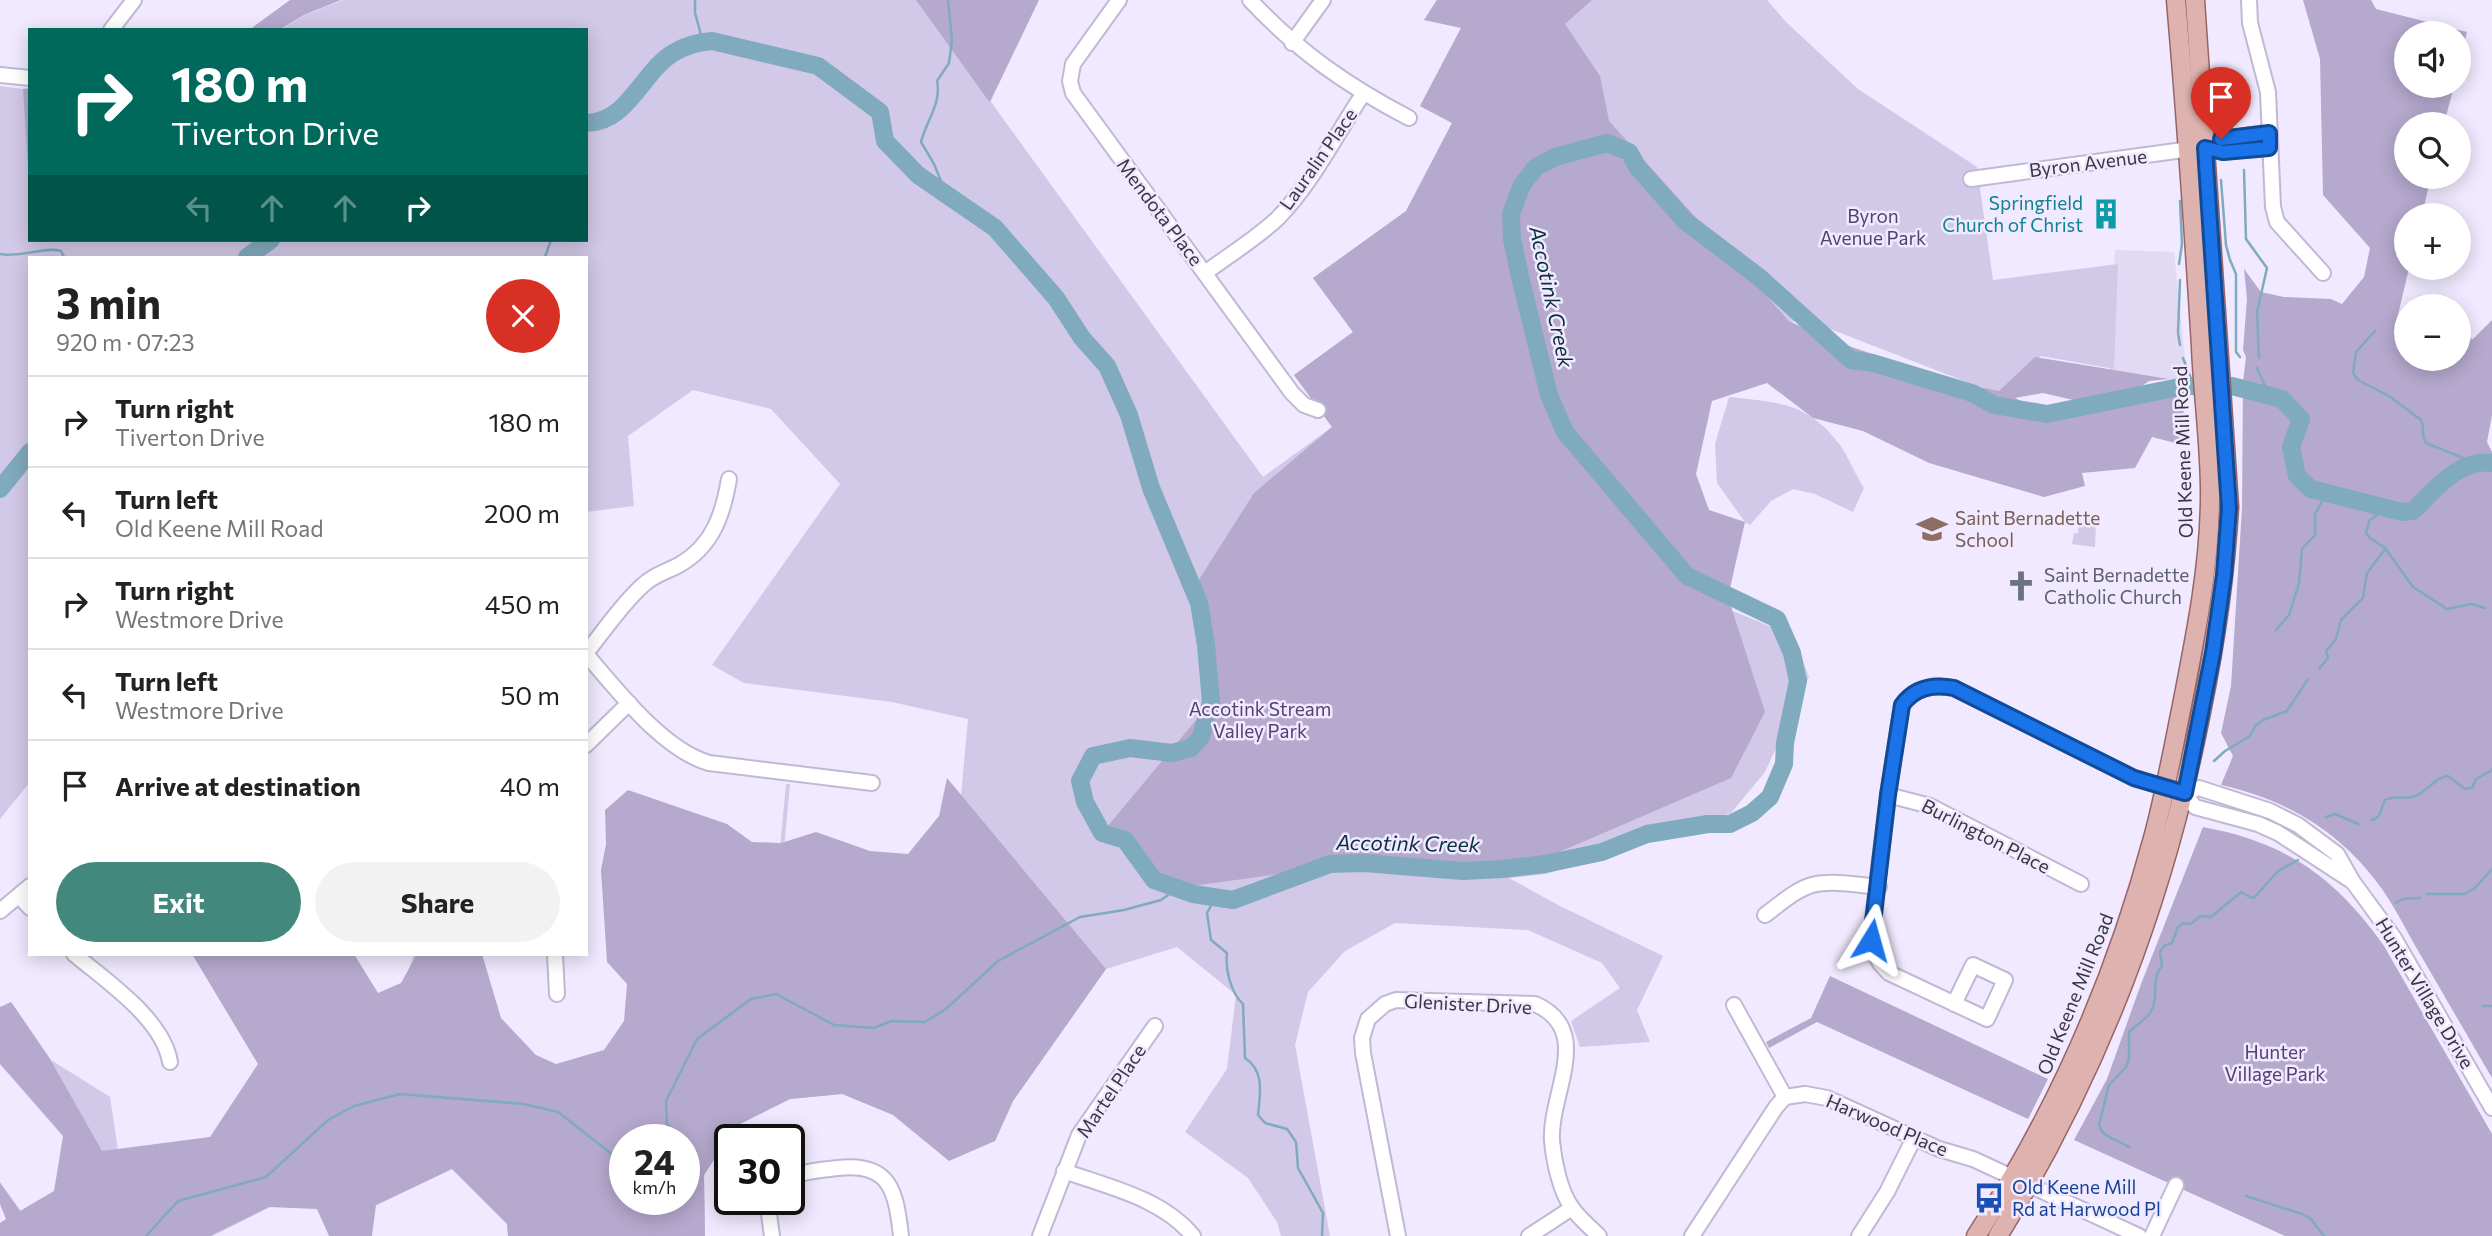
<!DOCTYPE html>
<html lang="en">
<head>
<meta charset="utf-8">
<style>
	:root { --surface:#fff; --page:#f2f2f2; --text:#222; --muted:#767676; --line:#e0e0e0; --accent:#43887d }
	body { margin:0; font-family:Commissioner,sans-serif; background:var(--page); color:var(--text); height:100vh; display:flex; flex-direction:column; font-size:26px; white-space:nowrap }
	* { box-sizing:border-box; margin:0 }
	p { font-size:23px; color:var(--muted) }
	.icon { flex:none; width:38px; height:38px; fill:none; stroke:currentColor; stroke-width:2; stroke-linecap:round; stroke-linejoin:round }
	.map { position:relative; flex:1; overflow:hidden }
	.details { position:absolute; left:28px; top:256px; width:560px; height:700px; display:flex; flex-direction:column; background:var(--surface); border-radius:0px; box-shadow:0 4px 18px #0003 }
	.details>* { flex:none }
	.top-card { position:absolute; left:28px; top:28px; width:560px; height:214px; border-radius:0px; box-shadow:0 4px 18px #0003; background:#00695c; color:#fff; overflow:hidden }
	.fabs { position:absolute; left:2394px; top:21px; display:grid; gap:14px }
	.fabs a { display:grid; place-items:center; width:77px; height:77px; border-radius:50%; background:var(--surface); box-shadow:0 4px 18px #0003; font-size:35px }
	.speed { position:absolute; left:609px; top:1124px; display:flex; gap:14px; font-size:35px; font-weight:700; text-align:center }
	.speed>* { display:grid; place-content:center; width:91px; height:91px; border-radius:50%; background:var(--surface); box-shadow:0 4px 18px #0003; line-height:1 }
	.speed small { font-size:18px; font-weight:400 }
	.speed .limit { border:4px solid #111; border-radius:10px; background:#fff; color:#111 }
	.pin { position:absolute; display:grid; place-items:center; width:60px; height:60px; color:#fff; margin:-72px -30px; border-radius:50% 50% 50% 0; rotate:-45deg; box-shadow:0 0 7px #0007 }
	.pin .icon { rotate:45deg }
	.me { position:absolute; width:77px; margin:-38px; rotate:8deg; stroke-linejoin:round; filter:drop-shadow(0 0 5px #0008) }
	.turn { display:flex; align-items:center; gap:24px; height:147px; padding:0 28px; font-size:32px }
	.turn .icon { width:91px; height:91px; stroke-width:2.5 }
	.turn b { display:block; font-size:49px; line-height:60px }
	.lanes { display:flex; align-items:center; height:66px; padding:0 28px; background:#0003; justify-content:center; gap:35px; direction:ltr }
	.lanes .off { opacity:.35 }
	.round { display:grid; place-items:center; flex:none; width:74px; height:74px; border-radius:37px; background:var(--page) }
	.overview { display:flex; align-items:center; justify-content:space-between; height:119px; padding:0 28px }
	h1 { font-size:42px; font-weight:700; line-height:52px }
	.button { display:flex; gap:14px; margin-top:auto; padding:14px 28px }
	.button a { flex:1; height:80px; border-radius:42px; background:var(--accent); color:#fff; font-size:28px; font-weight:700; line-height:80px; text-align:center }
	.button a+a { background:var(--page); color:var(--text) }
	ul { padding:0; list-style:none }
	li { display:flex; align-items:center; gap:21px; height:91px; padding:0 28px; border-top:2px solid var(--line) }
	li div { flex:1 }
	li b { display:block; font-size:26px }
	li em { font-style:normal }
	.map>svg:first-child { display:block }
</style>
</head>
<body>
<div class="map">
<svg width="2492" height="1236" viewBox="0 0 2492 1236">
	<rect width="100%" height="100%" fill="#f0e9ff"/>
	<path fill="#e2d9f4" d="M2115,250l59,2 13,126 -18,1 -60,-10z"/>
	<g fill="#d2c8e7" fill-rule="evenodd">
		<path d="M343,0h574l346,477 69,-50 -38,-52 59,-43 -40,-54 93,-67 46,-88 -32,-17 41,-78 -10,-7 -27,-1 13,-20h330l19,22 72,67 119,78 16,113 125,-16 -4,105 -73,-13 -41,39 -175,-68 -36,-6 -150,-119 82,404 72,30 16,41 -44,95 -34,41 -185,61 -37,4 51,28 103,50 -26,54 13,32 -70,5 -9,-26 49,-33 -18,-25 -74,-33 -133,-7 -50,28 -37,41 -13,53 35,191h-49l-4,-14 -29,-44 -63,-46 42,-63 9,-74 -59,-48 -71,22 -93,132 -18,40 -71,-44 -82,-3 -52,5 -54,27 -32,49 1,61h-197l-1,-12 -55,-55 -96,46 -21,-40 -123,61h-212l8,-17 -8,-17v-20l21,29 35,-20 8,-55 -64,-128 12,-5 39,57 59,37 8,53 94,-13 179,-113 23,-70h66l5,97 62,34 88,-29 143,-187 8,-85h4l-8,87 142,17 36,-81 8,-88 -76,-17 -148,-19 -32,-18 128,-181 -69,-75 -78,-19 -65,46 6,70 -48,6v-255h-556v525l-30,37v-733l24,3 6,87v64h556v-210h-306l25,-15zM625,1139h59v60h-59z"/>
		<path d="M1729,397c49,6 78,4 111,48 9,13 15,29 24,43l-11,24 -38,-18 -22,-5 -22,12 -21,24 -5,-3 -28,-39 -2,-39z"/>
		<path d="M2079,521l17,2 -1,24 -23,-3 2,-11h4z"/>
	</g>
	<g fill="#b5a9ce" fill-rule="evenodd">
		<path d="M290,0h51l-37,15 -25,15h-30z"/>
		<path d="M916,0h123l-49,102 -2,-2z"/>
		<path d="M1437,0h155l-27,24 35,52 9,45 180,200 39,18 130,44 41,8 36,-34 134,22 -20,2 -18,13 53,-8 -1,59 -31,-8 -17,31 -53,5 3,13 -41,11 -115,-34 -66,-32 -50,-13 -46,-35 -55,18 -16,73 13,36 36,12 -17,75 37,115 -34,66 -204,88 -212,3 -137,19 -76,-55 109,-131 -18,-113 61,-96 78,-66 -38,-52 59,-43 -40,-54 93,-67 46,-88 -32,-17 41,-78 -37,-8zM2043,393l56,13 -52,8 -32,-16z"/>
		<path d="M2303,0h68l5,9 91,23 -8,32v-31h-53v53h48l-10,38h-38v53h25l-9,38h-16v53h3l-12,51 9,2v38h53v-24l14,4 19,-19v95l-5,27 5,10v626c-24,-41 -48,-83 -72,-124 -13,-22 -24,-45 -38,-65 -40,-56 -94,-89 -161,-104l12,-29 -12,-23 10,-47 11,-178 1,-126 3,-25 -3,-7 4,-51 -3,-30 17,23 23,5 47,2 11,5 22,-27 6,-29 -47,-53 -3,-136z"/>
		<path d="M30,88v107l-7,-106z"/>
		<path d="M947,778l159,191 -93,132 -18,40 -46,20 -56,-46 -51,-21 -52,5 -54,27 -32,49 1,61h-197l-1,-12 -55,-55 -76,36 -4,31h-43l-12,-27 -48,-2 -59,29h-210v-13l6,-4 -6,-15v-21l20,28 34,-20 9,-55 -63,-72v-57l11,-5 39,57 52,92 108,-14 48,-73 -66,-110h162l24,39 23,-10 16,-29h65l19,64 35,37 20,9 48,-14 20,-29 3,-37 -20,-22 -6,-92 5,-26 -1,-34 23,-20 99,34 25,18 29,1 35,-11 54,19 38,3 31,-38zM684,1139v60h-59v-60z"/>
		<path d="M2203,827c83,15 133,51 181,119l108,188v102h-207l-211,-96 33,-61 34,-95z"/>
		<path d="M1830,976l218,103 -20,40 -211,-97 -48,26 -3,-6 45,-24z"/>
	</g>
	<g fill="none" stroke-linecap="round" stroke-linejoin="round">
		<g stroke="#80aabd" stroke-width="2.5">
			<path d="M695,0v13l8,29"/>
			<path d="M2244,170l2,69 21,29 -10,44 2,46"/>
			<path d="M2221,180l5,65 4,15 6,14v78l4,5"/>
			<path d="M947,196l-13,-32 -13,-22c5,-20 21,-40 16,-61l12,-18 3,-23 -4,-40"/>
			<path d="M0,254c20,4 46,-8 61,-3l3,6"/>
			<path d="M545,257l6,-17"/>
			<path d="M2179,264l3,-20 -2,-43"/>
			<path d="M2180,280l-2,53 2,12"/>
			<path d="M2375,331l-19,21 -3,21 5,7 31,16 32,24c4,8 0,16 5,23l47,19"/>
			<path d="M2183,358l11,28"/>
			<path d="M2257,368l12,27"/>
			<path d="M2384,509l-15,12 -3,12 4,5 15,10 28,39 34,22 24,-5 14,4"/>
			<path d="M2276,630l13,-15 2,-6 8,-26 3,-34 13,-14v-21l12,-21"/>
			<path d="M2319,669l9,-11 -2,-7 10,-12 5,-19 22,-22 4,-25 18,-24"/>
			<path d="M2214,761l11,-10 25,-15 6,-11 7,-5 24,-9 21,-32"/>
			<path d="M2326,817l9,-3 23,10"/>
			<path d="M2371,820c10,-1 10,-12 14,-20 10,-5 18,-1 28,-3 13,-4 22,-20 35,-21l17,13 7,-1 4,-9 16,-9"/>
			<path d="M2427,894h37l11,-6 17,-19"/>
			<path d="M1216,897l-9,16 4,27 16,13c-2,17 4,40 16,51l2,54c20,13 15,36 13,57l7,8 22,6 9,13 2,26 25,45 -1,23"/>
			<path d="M2396,903l7,-4 17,-1"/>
			<path d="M2483,1006h9"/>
			<path d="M678,1139l-11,-15 -1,-23 31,-62 54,-40 25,-5 58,31 40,3 17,-7 34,1 21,-13 52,-48 82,-44 44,-7 37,-10 17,-12"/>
			<path d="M2129,1147c-10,-7 -27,-9 -30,-22l10,-40 17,-18 3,-9v-26c6,-6 16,-12 21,-19 10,-15 0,-34 12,-47l-2,-14 4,-6 8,-3 6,-16 5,-4 8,1 9,-8 11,1 30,-25 9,5 4,1 24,-27 20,-11"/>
			<path d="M2246,1196l56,18 8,4 14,18"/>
			<path d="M146,1236l32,-35 88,-24 62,-57 26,-14 46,-12 124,10 34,8 55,43 12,2"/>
		</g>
		<g stroke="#80aabd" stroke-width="18">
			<path d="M586,123c43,0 56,-53 89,-71 10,-6 25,-10 37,-11l106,25 62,46 5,29 33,34 77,53 61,70 26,40 25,28 22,49 22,73 48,115 7,42 5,57 -10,35 -10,11 -19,5 -42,-5 -37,8 -13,25 5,21 17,31 23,7 29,40 39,14 40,6 97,-36 34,-1 99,8 40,-2 42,-5 57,-12 45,-18 61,-10h22l22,-11 18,-16 14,-33 1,-21 13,-62 -6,-28 -15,-34 -90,-43 -122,-144 -16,-37 -28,-114 -9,-42 -1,-25 11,-29 14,-18 19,-10 52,-14 22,9 9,16 47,53 74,56 92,83 22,3 99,30 22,12 53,9 137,-28h48l50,13 19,20 -10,28 6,29 14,13 91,23 11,-1c21,-21 47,-53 79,-48"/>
			<path d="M247,257l24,-17"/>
			<path d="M0,489l30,-37"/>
		</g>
		<g stroke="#c1b9d3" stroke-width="18">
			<g id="minor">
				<path d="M1119,0l-46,64 -3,17 3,12 219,300 12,12 14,5"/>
				<path d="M1250,0c49,52 96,85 159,118"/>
				<path d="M2249,0l1,23 18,69 5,115 4,15 46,51"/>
				<path d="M111,30l23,-30"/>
				<path d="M1292,43l31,-43"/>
				<path d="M0,75l30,3"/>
				<path d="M2205,147l18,5 46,-5"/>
				<path d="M1971,179l234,-32 16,-8 48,-6"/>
				<path d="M1205,273c24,-18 51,-34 73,-55 34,-35 58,-83 85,-124"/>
				<path d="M586,653c18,-22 35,-48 56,-67 11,-11 24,-14 37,-21 34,-19 44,-51 50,-86"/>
				<path d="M586,654c31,36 77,96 123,109l163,20"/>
				<path d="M586,745l43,-42"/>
				<path d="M2184,793l15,-5 71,23 28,14 39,29 16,28 41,56 98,170"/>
				<path d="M1888,795l42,11 151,78"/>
				<path d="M19,896l11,12"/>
				<path d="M0,911l30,-25"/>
				<path d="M1765,915c15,-11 30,-25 47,-30 21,-5 46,0 67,2"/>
				<path d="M74,954c32,27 89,65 96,108"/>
				<path d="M555,954l2,40"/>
				<path d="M1954,1004l19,-39 32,15 -18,39 -98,-46 -9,-10 -6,-12 -3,-11 1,-14 16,-131 14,-90c13,-18 31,-21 52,-17l180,90 50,15 11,14 63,17 20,9 75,49"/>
				<path d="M1734,1005l51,92"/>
				<path d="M1064,1171c44,16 98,27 129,65"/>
				<path d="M789,1178c16,-7 32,-8 49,-10 53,-6 58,24 63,68"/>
				<path d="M772,1236l-3,-22 3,-15"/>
				<path d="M1040,1236l39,-101 76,-109"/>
				<path d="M1398,1236l-35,-183 -1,-15 6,-19 17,-15 11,-4 139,4c60,26 14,90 17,137 2,21 8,50 20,67 7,10 18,19 27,28"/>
				<path d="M1529,1236l43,-28"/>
				<path d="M1692,1236l84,-129 9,-10 20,-3 22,4 112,51 34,10 166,77"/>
				<path d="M1859,1236l28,-44 27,-54"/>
				<path d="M2152,1236l24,-51"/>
			</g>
		</g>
		<g stroke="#976566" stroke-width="21">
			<g id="major">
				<path d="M1976,1236c80,-122 139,-257 177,-398 12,-44 20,-89 29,-133 13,-67 27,-134 28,-204 1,-51 -7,-103 -9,-154 -7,-116 -15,-231 -25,-347"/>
				<path d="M1998,1236c101,-165 166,-335 203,-524 14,-68 24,-136 28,-205l-34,-507"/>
			</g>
		</g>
		<use href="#minor" stroke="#fff" stroke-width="14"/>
		<use href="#major" stroke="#deb2af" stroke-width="18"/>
	</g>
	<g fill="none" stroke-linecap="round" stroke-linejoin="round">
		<g stroke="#114b97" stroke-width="18">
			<path id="route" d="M1871,940l17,-145 14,-90c13,-18 31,-21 52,-17l180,90 51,15 28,-140 11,-78 5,-67 -24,-360 18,4 46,-4v-15l-48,6"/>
		</g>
		<use href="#route" stroke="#1a73e8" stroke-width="12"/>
	</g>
	<defs>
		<g id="building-bare" transform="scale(2.415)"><path d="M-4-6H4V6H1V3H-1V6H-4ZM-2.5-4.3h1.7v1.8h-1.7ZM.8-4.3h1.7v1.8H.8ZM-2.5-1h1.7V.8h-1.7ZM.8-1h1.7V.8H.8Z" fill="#0f9aa8" stroke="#f0e9ff" stroke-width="2.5" paint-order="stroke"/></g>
		<g id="school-bare" transform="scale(2.415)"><path d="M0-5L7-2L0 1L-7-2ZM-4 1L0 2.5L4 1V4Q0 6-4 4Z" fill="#8d6e63" stroke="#f0e9ff" stroke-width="2.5" paint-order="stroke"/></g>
		<g id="church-bare" transform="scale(2.415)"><path d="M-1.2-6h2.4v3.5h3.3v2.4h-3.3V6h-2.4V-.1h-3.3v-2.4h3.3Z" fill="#6b7280" stroke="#f0e9ff" stroke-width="2.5" paint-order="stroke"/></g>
		<g id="bus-bare" transform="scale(2.415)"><path d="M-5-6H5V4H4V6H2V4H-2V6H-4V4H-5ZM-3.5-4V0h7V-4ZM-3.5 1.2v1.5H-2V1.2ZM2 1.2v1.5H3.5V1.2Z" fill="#1a4fb4" stroke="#f0e9ff" stroke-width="2.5" paint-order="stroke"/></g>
	</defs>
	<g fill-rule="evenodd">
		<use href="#building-bare" x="2106" y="214"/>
		<use href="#school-bare" x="1932" y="529"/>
		<use href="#church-bare" x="2021" y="586"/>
		<use href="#bus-bare" x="1989" y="1198"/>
	</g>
	<g text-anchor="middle" stroke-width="5" stroke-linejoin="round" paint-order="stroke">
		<g font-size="19" fill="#3b3742" stroke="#f0e9ff">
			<text transform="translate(1318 159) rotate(-55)" y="7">Lauralin Place</text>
			<text transform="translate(2088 163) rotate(-7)" y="7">Byron Avenue</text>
			<text transform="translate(1160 212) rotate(53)" y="7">Mendota Place</text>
			<text transform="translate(2183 452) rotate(-92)" y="7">Old Keene Mill Road</text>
			<text transform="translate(1986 836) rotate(27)" y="7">Burlington Place</text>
			<text transform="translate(2425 993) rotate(59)" y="7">Hunter Village Drive</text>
			<text transform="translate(2075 994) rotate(-68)" y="7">Old Keene Mill Road</text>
			<text transform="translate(1468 1004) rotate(3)" y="7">Glenister Drive</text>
			<text transform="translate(1111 1091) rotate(-56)" y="7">Martel Place</text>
			<text transform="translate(1887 1125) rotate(23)" y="7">Harwood Place</text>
		</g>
		<g font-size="19" fill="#0d838f" stroke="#f0e9ff" text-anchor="end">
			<text x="2083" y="210">Springfield<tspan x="2083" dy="22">Church of Christ</tspan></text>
		</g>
		<g font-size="19" fill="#544172" stroke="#f0e9ff">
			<text x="1873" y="223">Byron<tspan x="1873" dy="22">Avenue Park</tspan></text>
			<text x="1260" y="716">Accotink Stream<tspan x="1260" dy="22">Valley Park</tspan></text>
			<text x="2275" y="1059">Hunter<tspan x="2275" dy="22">Village Park</tspan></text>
		</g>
		<g font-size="19" fill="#785e54" stroke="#f0e9ff" text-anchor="start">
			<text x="1955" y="525">Saint Bernadette<tspan x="1955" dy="22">School</tspan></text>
		</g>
		<g font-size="19" fill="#5b616d" stroke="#f0e9ff" text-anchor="start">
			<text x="2044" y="582">Saint Bernadette<tspan x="2044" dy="22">Catholic Church</tspan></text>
		</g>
		<g font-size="19" fill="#164399" stroke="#f0e9ff" text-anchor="start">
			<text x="2012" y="1194">Old Keene Mill<tspan x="2012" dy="22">Rd at Harwood Pl</tspan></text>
		</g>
		<g font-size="21" font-style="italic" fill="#082f3e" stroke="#f0e9ff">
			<text transform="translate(1551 297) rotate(78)" y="7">Accotink Creek</text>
			<text transform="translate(1408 844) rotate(1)" y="7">Accotink Creek</text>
		</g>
	</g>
</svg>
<div class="fabs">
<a><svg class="icon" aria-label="sound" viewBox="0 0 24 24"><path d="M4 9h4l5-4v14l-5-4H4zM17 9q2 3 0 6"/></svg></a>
<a><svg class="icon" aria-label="search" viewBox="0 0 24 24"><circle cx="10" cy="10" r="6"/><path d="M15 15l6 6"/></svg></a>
<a>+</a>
<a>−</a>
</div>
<div class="speed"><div>24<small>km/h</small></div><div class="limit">30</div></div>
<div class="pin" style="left:2221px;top:139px;background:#d93025"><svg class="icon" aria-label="arrive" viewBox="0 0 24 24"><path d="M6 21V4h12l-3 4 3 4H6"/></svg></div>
<svg class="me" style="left:1871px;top:940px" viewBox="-20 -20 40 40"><path d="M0-17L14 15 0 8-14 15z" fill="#1a73e8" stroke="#fff" stroke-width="4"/></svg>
<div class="top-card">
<div class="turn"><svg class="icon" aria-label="right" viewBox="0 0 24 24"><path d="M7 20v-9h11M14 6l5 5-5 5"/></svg><div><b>180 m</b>Tiverton Drive</div></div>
<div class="lanes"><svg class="icon off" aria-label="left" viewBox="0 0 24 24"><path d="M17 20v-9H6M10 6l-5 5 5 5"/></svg><svg class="icon off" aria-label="ahead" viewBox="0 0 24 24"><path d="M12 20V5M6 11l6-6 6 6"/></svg><svg class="icon off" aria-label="ahead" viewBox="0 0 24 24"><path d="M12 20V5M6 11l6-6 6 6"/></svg><svg class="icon" aria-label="right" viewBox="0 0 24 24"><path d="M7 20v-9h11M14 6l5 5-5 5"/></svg></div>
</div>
<section class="details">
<div class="overview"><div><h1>3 min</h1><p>920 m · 07:23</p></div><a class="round" style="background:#d93025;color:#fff"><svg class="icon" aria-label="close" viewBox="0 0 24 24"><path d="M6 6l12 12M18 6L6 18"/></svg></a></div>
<ul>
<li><svg class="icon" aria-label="right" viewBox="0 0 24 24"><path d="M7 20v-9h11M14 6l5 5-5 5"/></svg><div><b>Turn right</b><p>Tiverton Drive</p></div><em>180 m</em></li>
<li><svg class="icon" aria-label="left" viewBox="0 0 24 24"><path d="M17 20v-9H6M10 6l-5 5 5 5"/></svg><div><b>Turn left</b><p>Old Keene Mill Road</p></div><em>200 m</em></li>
<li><svg class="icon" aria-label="right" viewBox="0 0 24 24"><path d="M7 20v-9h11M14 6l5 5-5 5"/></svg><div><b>Turn right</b><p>Westmore Drive</p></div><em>450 m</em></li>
<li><svg class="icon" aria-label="left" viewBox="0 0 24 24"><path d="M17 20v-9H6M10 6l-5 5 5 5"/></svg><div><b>Turn left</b><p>Westmore Drive</p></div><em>50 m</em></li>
<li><svg class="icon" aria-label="arrive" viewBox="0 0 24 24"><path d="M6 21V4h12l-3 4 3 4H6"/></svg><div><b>Arrive at destination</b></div><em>40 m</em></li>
</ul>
<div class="button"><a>Exit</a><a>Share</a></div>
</section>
</div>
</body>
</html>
